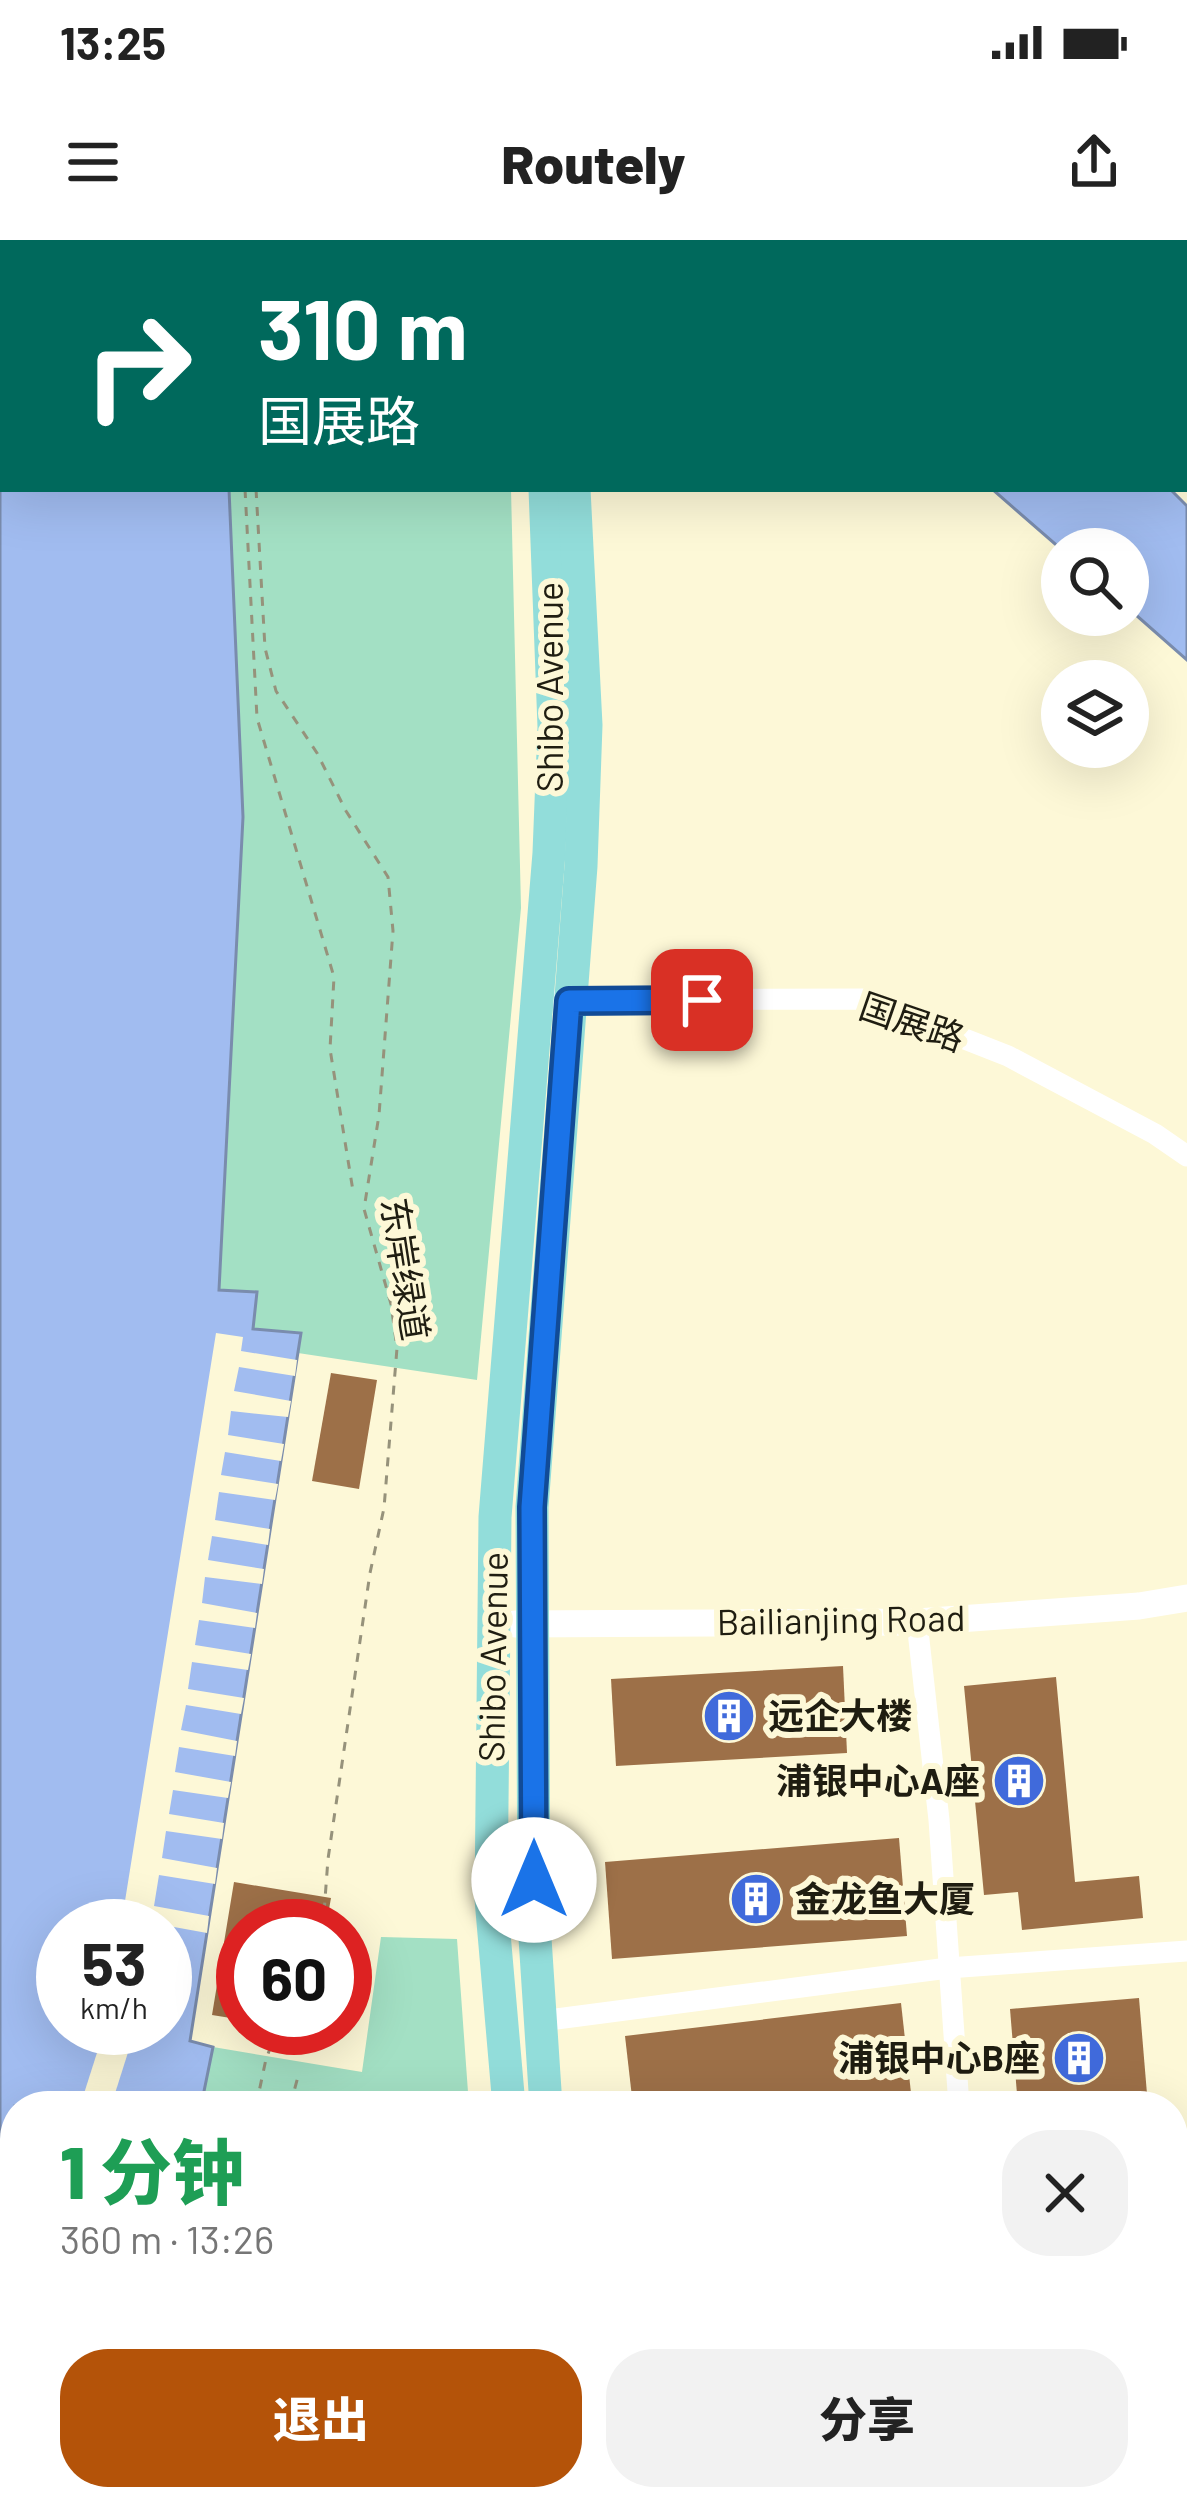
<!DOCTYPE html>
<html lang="zh">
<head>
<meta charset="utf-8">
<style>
	:root { --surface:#fff; --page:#f2f2f2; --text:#222; --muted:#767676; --accent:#b45309 }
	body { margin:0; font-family:Barlow,"Noto Sans SC",sans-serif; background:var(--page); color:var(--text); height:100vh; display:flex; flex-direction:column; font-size:45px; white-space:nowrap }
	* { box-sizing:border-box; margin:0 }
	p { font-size:39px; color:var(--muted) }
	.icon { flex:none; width:66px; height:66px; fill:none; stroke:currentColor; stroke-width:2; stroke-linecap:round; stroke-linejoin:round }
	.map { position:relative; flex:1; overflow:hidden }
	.side { position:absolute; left:0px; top:1851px; width:1188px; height:420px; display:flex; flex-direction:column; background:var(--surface); border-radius:48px 48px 0 0; box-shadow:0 12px 48px #0002 }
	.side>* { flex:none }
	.banner { position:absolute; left:0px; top:0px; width:1188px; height:252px; box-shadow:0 12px 48px #0002; background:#00695c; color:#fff; overflow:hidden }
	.buttons { position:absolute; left:1041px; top:288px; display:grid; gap:24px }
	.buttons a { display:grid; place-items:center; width:108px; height:108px; border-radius:50%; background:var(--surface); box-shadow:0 12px 48px #0002; font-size:60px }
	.speed { position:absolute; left:36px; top:1659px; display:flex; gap:24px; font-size:60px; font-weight:700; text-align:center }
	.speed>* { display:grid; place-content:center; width:156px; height:156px; border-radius:50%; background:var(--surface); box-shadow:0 12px 48px #0002; line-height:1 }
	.speed small { font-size:30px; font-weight:400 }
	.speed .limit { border:18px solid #d22; background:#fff; color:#111 }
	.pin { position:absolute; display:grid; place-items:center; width:102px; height:102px; color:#fff; margin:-51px; border-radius:24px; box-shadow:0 6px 18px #0006 }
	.me { position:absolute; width:132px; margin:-66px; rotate:0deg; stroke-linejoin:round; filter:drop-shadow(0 0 9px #0008) }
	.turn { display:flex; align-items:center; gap:42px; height:252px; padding:0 60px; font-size:54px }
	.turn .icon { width:156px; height:156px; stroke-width:2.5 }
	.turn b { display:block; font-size:84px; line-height:102px }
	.round { display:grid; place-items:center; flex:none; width:126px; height:126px; border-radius:48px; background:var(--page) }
	.headline { display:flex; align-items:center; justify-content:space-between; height:204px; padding:0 60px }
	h1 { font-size:72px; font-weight:800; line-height:90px; color:#1e9e55 }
	.button { display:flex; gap:24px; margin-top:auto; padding:24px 60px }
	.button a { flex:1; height:138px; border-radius:48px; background:var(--accent); color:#fff; font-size:48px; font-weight:800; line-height:138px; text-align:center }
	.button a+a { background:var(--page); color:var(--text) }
	.status { display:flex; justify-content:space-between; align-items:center; height:84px; padding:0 60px; background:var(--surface); direction:ltr }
	.status svg { height:33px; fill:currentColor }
	header { display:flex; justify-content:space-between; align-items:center; height:156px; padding:0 60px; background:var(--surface); font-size:54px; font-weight:800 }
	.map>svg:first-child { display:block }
</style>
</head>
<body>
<div class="status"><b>13:25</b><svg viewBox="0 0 49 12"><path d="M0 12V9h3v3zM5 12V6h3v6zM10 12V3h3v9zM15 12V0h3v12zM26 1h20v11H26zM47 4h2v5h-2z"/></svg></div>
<header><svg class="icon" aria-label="menu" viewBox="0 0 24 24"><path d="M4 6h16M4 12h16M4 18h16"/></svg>Routely<svg class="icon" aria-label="share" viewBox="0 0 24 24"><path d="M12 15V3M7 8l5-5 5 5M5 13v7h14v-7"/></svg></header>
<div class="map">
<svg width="1187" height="2271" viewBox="0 0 1187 2271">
	<rect width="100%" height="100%" fill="#fdf8d7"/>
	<g fill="#a3e0c4">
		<path d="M229,249h282l10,419 -44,472 -179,-27 2,-20 -48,-4 -33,-38 24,-474z"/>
		<path d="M381,1697l76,2 12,167h-268l12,-59 149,25z"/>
		<path d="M160,2256h340l1,15h-348z"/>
	</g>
	<g fill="#a1bcf0" stroke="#7a8cad" stroke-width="3" fill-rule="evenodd">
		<path d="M0,0h219l1,3h-217v246h226l14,328 -24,473 38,2 -4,37 48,4 -111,708 23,6 -12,59h-186v390h145l-7,15h-153zM63,1686h102v102h-102z"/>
		<path d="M992,249h178l17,17v154l-59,-52v-59l-66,1z"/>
	</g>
	<g fill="#fdf8d7">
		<path d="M216,1093l27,4 -2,14 56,9 -2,16 -56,-9 -5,24 57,10 -3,16 -57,-6 -3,24 56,9 -3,17 -56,-9 -4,23 57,9 -3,16 -56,-8 -4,28 55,9 -2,16 -56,-9 -4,24 56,9 -2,15 -57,-7 -3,26 55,10 -2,15 -56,-8 -4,25 56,9 -3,16 -56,-8 -4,27 56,9 -3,16 -55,-9 -5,25 56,11 -2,15 -56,-9 -4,25 56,10 -3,16 -55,-8 -4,24 55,9 -2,16 -56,-8 -4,27 55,10 -2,16 -56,-9 -5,31 55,10 -2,17 -55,-10 -31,3z"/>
		<path d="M103,1794l28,9 -20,63h-31z"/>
	</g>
	<g fill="#9d7048">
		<path d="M331,1133l46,7 -18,109 -47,-8z"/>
		<path d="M843,1426l4,87 -231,13 -5,-87z"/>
		<path d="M1056,1437l19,205 64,-6 4,42 -121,12 -4,-38 -34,3 -20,-209z"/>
		<path d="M899,1598l8,98 -295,23 -7,-97z"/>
		<path d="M234,1642l97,16 -5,28h-83v94l-31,-5z"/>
		<path d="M1139,1758l9,108h-130l-8,-97z"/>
		<path d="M901,1763l10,90 -111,13h-167l-8,-70z"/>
	</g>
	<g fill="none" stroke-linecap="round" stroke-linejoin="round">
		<g stroke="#dcd7b9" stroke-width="30" stroke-dasharray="30 15" stroke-linecap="butt">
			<path d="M0,2253l15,-1"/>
			<path d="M194,2271l88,-5 81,-10"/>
		</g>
		<g stroke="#96927b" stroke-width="3" stroke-dasharray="9 9" stroke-linecap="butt">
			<path d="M974,0l3,3"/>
			<path d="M267,3l3,-3"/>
			<path d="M282,3l4,-3"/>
			<path d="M1185,244l2,3"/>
			<path d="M245,249l12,229 77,259 -4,72 23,142"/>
			<path d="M256,249l9,159 11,43 41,62 29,58 42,66 5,54 -14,184 -15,94 27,95 6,44 -13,160 -14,65 -42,286 -5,67"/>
			<path d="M256,1866l10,-47 12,-31"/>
			<path d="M290,1866l9,-33"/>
			<path d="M384,2256l7,15"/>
			<path d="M13,2271l4,-15"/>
		</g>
		<path stroke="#fff" stroke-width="16" d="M177,2271l6,-15"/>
		<g stroke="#fff" stroke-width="21">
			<path d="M559,760l304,-1 145,57 147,78 32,22"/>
			<path d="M917,1382l22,198 20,286"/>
			<path d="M541,1781l407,-53 239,-17"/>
			<path d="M995,2256l1,15"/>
		</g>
		<path stroke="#fff" stroke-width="27" d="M515,1384l402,-2 222,-16 48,-8"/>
		<g stroke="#92ddda" stroke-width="33">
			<path d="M517,0v3"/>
			<path d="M544,0v3"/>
			<path d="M509,1866l-18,-207 4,-382 54,-664 5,-126 -9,-238"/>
			<path d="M546,1866l-12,-183 -2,-416 49,-641 5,-141 -12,-236"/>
			<path d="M1173,2137l14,-2"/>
			<path d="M1173,2181l14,-1"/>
			<path d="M543,2256v15"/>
			<path d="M576,2256l1,15"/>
		</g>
	</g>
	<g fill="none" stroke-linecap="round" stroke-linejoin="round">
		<g stroke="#114b97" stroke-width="30">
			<path id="route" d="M534,1640l-2,-373 37,-506 133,-1"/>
		</g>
		<use href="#route" stroke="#1a73e8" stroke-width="21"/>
	</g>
	<defs>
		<g id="building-disc" transform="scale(2.7)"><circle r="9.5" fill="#406adb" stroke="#fdf8d7"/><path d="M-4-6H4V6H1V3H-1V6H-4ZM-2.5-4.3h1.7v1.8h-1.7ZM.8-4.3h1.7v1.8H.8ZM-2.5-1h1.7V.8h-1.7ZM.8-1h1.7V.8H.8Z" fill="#fff"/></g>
	</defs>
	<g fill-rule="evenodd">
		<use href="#building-disc" x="729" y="1476"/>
		<use href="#building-disc" x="1019" y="1541"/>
		<use href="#building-disc" x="756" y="1659"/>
		<use href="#building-disc" x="1079" y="1818"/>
	</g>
	<g text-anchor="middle" stroke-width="12" stroke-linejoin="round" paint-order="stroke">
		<g font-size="36" fill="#1f1d11" stroke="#fdf8d7">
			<text transform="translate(550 447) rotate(-90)" y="13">Shibo Avenue</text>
			<text transform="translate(912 782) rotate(19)" y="13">国展路</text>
			<text transform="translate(405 1029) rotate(81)" y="13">东岸绿道</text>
			<text transform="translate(841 1380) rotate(-1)" y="13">Bailianjing Road</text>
			<text transform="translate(493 1417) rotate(-89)" y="13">Shibo Avenue</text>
		</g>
		<g font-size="36" font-weight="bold" fill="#1f1d11" stroke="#fdf8d7" text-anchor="start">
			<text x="768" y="1489">远企大楼</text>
			<text x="980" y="1554" text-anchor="end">浦银中心A座</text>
			<text x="795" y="1672">金龙鱼大厦</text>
			<text x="1040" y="1831" text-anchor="end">浦银中心B座</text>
		</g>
	</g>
</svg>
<div class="buttons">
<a><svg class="icon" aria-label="search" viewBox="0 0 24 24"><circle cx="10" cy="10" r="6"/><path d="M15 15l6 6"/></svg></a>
<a><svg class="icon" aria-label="layers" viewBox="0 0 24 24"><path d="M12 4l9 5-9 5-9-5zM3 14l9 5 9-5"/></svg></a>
</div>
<div class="speed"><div>53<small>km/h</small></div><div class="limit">60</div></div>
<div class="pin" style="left:702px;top:760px;background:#d93025"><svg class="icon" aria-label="arrive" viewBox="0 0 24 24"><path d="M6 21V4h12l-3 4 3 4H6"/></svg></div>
<svg class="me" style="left:534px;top:1640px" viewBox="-20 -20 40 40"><circle r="19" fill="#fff"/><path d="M0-13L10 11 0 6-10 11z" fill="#1a73e8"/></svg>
<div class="banner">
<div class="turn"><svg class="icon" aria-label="right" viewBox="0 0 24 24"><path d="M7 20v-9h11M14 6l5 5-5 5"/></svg><div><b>310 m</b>国展路</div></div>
</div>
<section class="side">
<div class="headline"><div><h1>1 分钟</h1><p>360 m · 13:26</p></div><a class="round"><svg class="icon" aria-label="close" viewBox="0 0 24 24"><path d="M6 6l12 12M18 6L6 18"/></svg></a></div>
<div class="button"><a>退出</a><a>分享</a></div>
</section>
</div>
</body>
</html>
